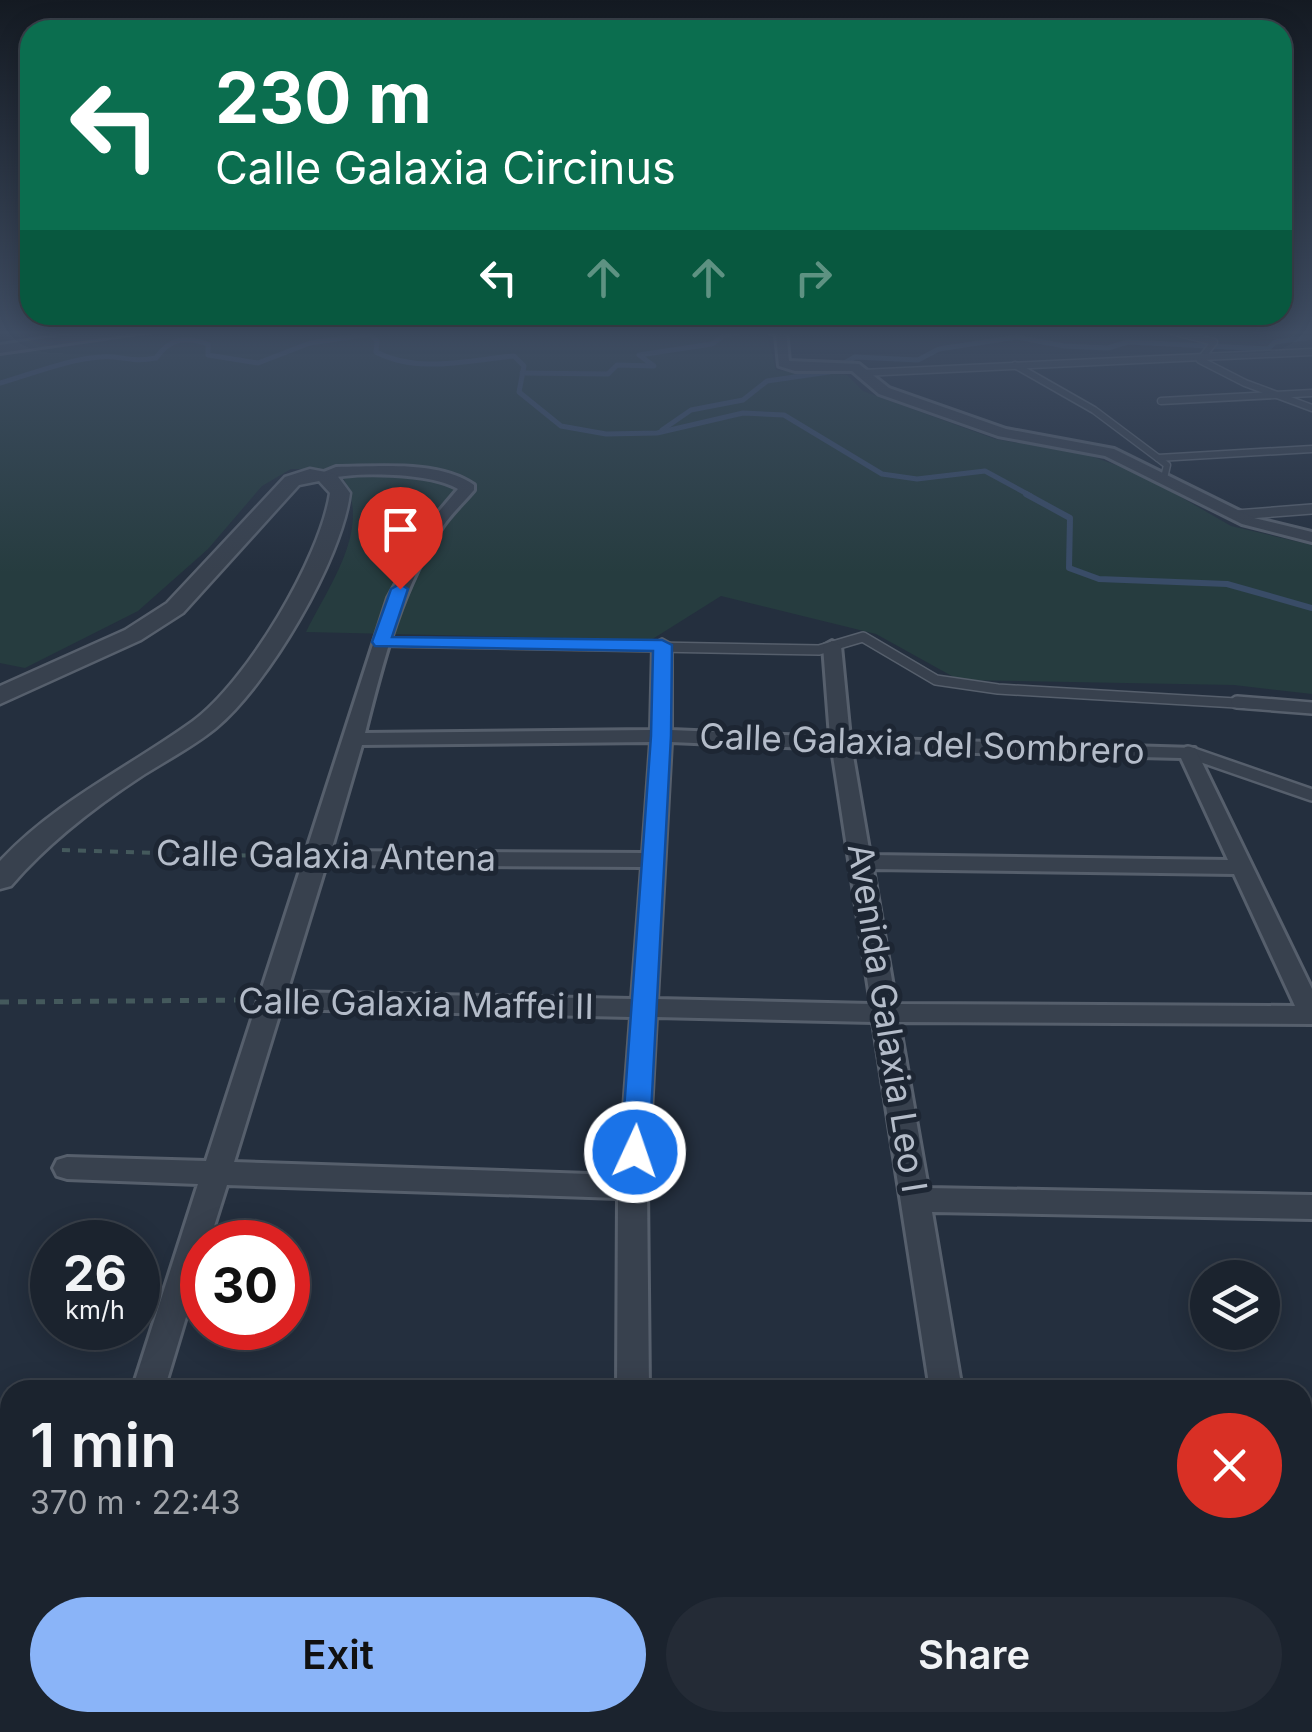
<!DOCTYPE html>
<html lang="en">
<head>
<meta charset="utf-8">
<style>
	:root { --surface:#1b232e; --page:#242b36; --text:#f1f3f6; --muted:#a0a4aa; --line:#39404a; --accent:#8ab4f8 }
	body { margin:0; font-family:Inter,sans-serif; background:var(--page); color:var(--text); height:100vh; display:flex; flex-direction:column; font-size:38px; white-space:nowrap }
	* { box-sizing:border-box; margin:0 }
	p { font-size:32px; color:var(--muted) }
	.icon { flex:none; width:55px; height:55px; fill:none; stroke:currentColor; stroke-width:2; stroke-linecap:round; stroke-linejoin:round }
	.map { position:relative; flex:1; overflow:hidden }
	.drawer { position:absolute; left:0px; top:1380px; width:1312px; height:352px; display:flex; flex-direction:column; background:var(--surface); border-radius:30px 30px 0 0; box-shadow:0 5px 25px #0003,0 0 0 2px var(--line) }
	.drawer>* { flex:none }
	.hud { position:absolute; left:20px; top:20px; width:1272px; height:305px; border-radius:30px; box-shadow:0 5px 25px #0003,0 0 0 2px var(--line); background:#0b6e4f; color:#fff; overflow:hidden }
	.tools { position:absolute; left:1190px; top:1260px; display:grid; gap:20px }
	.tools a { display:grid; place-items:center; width:90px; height:90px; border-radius:50%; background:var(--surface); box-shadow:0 5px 25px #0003,0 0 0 2px var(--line); font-size:50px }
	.speed { position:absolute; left:30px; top:1220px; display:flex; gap:20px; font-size:50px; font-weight:700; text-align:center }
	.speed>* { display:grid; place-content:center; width:130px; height:130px; border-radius:50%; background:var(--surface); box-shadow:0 5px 25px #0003,0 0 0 2px var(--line); line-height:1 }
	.speed small { font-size:25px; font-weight:400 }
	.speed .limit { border:15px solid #d22; background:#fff; color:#111 }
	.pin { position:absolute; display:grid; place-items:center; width:85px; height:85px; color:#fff; margin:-102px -42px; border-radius:50% 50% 50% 0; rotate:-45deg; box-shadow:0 0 10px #0007 }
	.pin .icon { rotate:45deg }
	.me { position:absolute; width:110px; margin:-55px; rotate:3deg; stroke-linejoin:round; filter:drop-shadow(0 0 8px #0008) }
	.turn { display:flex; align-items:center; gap:35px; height:210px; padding:0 30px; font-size:45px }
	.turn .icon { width:130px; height:130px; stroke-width:2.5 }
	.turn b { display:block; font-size:70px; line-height:85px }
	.lanes { display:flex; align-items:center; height:95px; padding:0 30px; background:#0003; justify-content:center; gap:50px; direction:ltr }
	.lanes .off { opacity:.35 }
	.round { display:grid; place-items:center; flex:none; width:105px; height:105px; border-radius:52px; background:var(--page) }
	.headline { display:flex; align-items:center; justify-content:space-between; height:170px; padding:0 30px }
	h1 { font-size:60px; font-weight:600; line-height:75px }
	.primary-button { display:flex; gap:20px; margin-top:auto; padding:20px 30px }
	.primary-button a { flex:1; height:115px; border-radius:60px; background:var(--accent); color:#111; font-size:40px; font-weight:600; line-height:115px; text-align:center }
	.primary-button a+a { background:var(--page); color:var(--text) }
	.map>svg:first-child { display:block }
</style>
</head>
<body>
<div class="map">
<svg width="1312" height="1732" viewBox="0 0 1312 1732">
	<rect width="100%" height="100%" fill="#242f3e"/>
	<path fill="#263c3f" d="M226,331h252l23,6 75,-6h35l27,6 129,-2 9,35 71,5 16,16 132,48 93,16 53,19 90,52 81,19v149l-78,-9 -275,-5 -83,-46 -155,-38 -70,44 -345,-8c24,-49 72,-111 31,-163h-46l-29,17 -54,63 -70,62 -113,57 -25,-5v-307l95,-16z"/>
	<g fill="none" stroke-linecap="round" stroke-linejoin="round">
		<g stroke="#394c67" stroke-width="5">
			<path d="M522,373l86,1 9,-9 37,1 -15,-11 73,-11 11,-8 21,-5"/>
			<path d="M0,383c32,-9 68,-24 101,-26 19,-2 29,6 55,1 14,-20 29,-22 52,-14v11l50,8 52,-20 61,-9 6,7 -1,11c42,22 93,8 138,4l10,10 -5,26 42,34 45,8 51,-1 86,-20 41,2 98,59 35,5 68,-8 46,25"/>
			<path d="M662,430l29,-20 52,-10 24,-19 62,-9 26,-15 63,3 21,-11 78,-12 47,9 44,2 20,-6 140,7 7,-7 37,-5"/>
		</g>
		<path stroke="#394c67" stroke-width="6" d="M1026,494l44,24 -1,50 30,11 128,5 85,24"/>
		<g stroke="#565f6c" stroke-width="9">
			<g id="service-far2">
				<path d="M1171,331l43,11 -14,18 45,23 67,25"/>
				<path d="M1015,365l79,45 64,48 9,7 -3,13"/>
				<path d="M862,373l450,-21"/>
				<path d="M1161,401l151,-8"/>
				<path d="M1158,458l154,-9"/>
			</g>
		</g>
		<g stroke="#565f6c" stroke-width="12">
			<g id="service-far1">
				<path d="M1236,515l76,-6"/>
				<path d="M381,642l438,8 44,-13 73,43 62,9 272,16"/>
			</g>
		</g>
		<g stroke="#565f6c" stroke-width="16">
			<g id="service">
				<path d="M1237,702l75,6"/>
				<path d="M1188,752l124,43"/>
			</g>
		</g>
		<g stroke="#565f6c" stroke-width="6">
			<g id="minor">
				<path d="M94,331h58l-152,22v-8z"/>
				<path d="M768,331h18l3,30 70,3 30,24 117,41 108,20 140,69 58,14v10l-70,-18 -137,-68 -107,-20 -119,-42 -27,-23h-57l-16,-5 -3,-31z"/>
				<path d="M336,467c41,0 103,-7 138,18v5c-10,12 -22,23 -31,36 -42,62 -60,136 -78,207l286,-3 2,-85 9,-5 9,5v85l159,7 -7,-91 9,-5 9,5 9,92 345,10 117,241v35l-413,-2 29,166 384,7v24l-380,-7 30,178h-32l-57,-368 -217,-5 -9,170 2,203h-32l1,-192 -391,-13 -18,57h-7v22l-38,126h-32l66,-206 -131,-5 -10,-3 -4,-8 4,-8 10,-3 139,4 182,-563 42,-76 28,-33c-27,-17 -105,-18 -137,-9l-7,-4zM651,742l-8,111 -312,-2 31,-106zM671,742l161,7 39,255 -214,-5zM852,750l329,8 47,102 -358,-5zM326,865l316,2 -10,132 -345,-7zM873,869l361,5 61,132 -399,-2zM281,1009l350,8 -12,158 -385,-13z"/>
				<path d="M16,1722h40l-3,10h-40z"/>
				<rect x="605" y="1722" width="40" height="10"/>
			</g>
		</g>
		<g stroke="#565f6c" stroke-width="5">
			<g id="tertiary">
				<path d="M310,469l26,5 14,19c-8,67 -82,192 -134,235 -22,18 -47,31 -71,46 -49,32 -95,67 -134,112l-11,3v-28c56,-60 128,-93 193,-140 54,-40 127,-162 137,-228l-11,-12 -20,4 -116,128 -42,27 -141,64v-18l125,-56 42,-27 118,-126z"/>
				<rect x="1302" y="1445" width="10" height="44"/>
				<rect x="1302" y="1497" width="10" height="46"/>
				<path d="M979,1722h52l3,10h-52z"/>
			</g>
		</g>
		<path stroke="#44595c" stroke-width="4" stroke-dasharray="8 8" stroke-linecap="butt" d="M62,850l231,7"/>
		<path stroke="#44595c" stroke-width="5" stroke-dasharray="9 9" stroke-linecap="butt" d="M0,1002l244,-2"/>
		<use href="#service-far2" stroke="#38414e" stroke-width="6"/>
		<use href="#service-far1" stroke="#38414e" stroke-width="9"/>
		<use href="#service" stroke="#38414e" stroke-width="11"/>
		<use href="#minor" fill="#38414e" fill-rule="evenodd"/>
		<use href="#tertiary" fill="#38414e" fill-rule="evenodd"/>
	</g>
	<linearGradient id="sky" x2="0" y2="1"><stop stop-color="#141a22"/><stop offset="0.58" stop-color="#3f4d63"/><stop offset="1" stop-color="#3f4d63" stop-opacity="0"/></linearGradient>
	<rect width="1312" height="573" fill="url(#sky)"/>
	<path fill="#1a73e8" stroke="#114b97" stroke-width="2.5" d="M400,584l8,5 -16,48 270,3 10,5 -1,91 -22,416 -4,8 -10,3 -10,-3 -4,-8 30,-416 2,-85 -278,-5 -3,-4 19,-53z"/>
	<g text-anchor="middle" stroke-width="10" stroke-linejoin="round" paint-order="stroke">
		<g font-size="35" fill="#b4bcc9" stroke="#1d2633">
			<text transform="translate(922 744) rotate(2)" y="12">Calle Galaxia del Sombrero</text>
			<text transform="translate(326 856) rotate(1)" y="12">Calle Galaxia Antena</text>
			<text transform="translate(416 1004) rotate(1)" y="12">Calle Galaxia Maffei II</text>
			<text transform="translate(887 1018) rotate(81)" y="12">Avenida Galaxia Leo I</text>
		</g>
	</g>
</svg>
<div class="tools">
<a><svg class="icon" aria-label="layers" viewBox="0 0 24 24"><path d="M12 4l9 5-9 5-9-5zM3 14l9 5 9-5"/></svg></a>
</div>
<div class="speed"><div>26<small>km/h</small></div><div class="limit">30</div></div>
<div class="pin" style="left:400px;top:589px;background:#d93025"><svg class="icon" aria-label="arrive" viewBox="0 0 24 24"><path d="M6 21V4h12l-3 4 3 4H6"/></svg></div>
<svg class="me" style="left:635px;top:1152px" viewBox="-20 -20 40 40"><circle r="17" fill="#1a73e8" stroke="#fff" stroke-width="3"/><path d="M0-11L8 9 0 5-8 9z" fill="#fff"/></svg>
<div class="hud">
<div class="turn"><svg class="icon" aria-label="left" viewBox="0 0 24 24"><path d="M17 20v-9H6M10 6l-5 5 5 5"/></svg><div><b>230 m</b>Calle Galaxia Circinus</div></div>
<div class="lanes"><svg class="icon" aria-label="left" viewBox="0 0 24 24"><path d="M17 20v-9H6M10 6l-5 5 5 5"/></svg><svg class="icon off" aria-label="ahead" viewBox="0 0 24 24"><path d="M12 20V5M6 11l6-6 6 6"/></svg><svg class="icon off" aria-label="ahead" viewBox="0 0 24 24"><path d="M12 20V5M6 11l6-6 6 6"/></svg><svg class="icon off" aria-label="right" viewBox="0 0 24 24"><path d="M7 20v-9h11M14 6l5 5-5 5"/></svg></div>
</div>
<section class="drawer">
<div class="headline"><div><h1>1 min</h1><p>370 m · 22:43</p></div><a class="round" style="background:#d93025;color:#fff"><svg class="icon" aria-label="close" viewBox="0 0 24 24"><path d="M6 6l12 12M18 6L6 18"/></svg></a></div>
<div class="primary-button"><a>Exit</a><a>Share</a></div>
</section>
</div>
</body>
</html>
